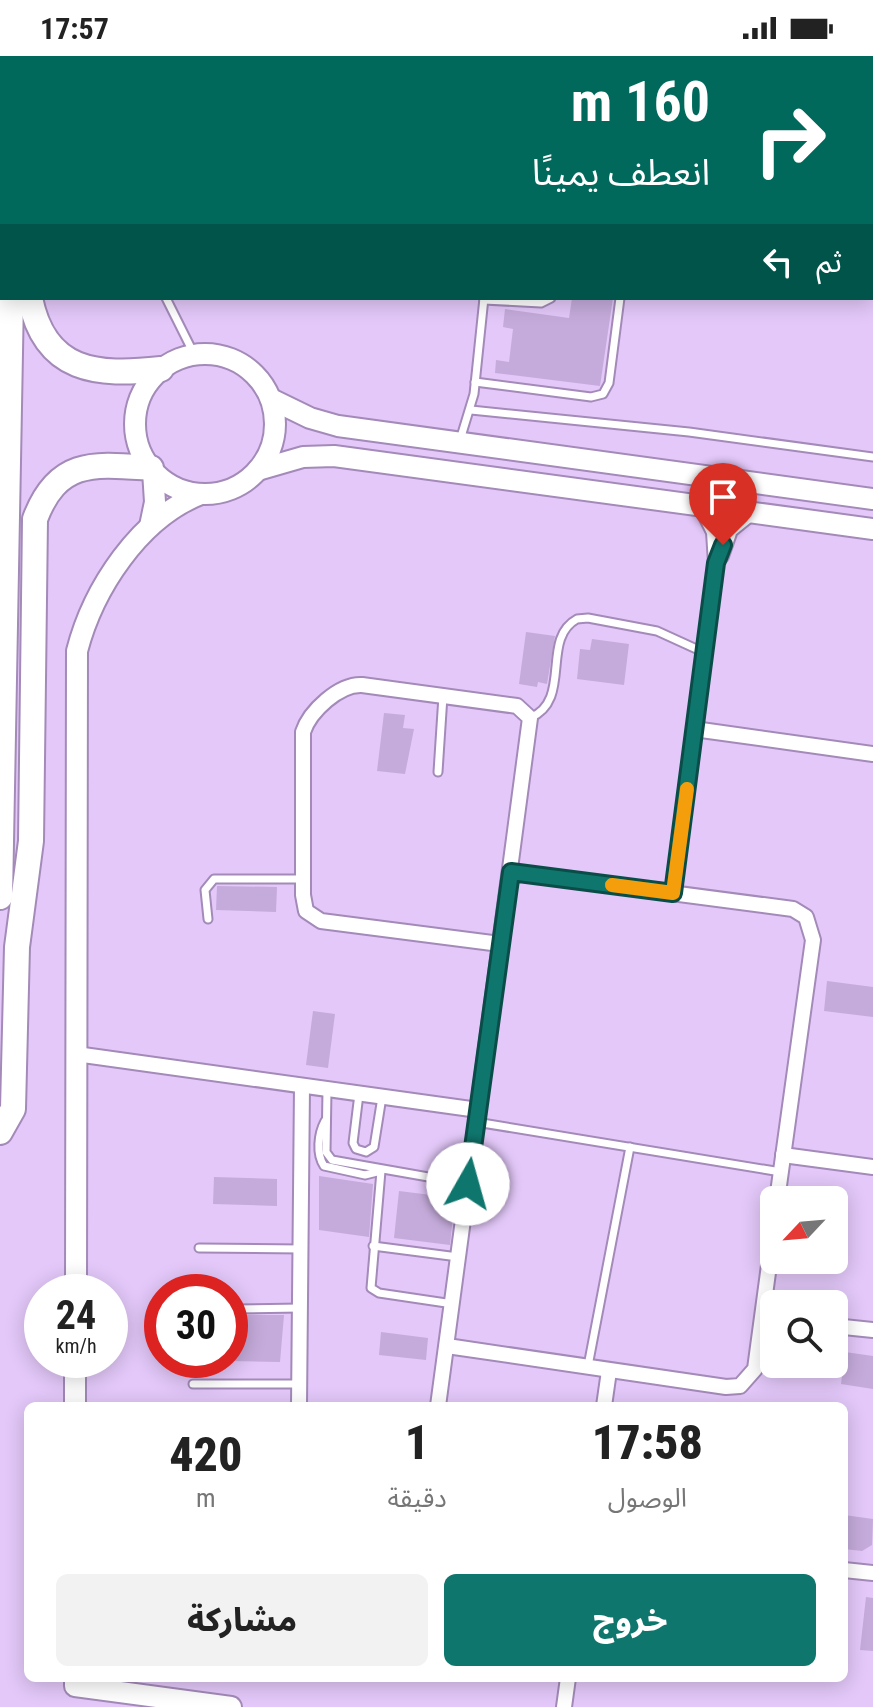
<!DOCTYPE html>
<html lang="ar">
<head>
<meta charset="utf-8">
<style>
	:root { --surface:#fff; --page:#f2f2f2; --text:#222; --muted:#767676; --accent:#0f766e }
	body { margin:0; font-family:"Roboto Condensed","Noto Sans Arabic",sans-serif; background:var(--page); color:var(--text); direction:rtl; height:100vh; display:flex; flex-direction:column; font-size:30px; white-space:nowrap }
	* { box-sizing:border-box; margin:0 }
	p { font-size:26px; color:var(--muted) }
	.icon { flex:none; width:44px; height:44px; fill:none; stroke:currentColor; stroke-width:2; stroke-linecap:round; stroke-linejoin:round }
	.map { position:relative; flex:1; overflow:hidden; direction:ltr }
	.side { position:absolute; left:24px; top:1346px; width:824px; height:280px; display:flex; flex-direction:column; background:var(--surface); border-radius:12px; box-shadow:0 4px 20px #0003; direction:rtl }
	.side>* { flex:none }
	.top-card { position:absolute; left:0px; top:0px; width:874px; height:244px; box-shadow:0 4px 20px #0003; direction:rtl; background:#00695c; color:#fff; overflow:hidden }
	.needle { width:52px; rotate:244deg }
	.fabs { position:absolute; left:760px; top:1130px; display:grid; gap:16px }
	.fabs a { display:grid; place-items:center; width:88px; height:88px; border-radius:12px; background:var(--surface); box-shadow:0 4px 20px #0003; font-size:40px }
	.speed { position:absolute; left:24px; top:1218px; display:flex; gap:16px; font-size:40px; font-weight:700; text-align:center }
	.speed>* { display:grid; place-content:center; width:104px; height:104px; border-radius:50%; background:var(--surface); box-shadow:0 4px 20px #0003; line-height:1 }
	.speed small { font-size:20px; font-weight:400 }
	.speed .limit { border:12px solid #d22; background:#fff; color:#111 }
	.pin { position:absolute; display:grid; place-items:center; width:68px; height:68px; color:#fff; margin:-82px -34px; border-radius:50% 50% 50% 0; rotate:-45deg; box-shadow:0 0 8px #0007 }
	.pin .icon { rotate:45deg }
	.me { position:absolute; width:88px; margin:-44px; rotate:7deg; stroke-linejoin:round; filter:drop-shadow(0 0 6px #0008) }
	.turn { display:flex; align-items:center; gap:28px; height:168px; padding:0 32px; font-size:36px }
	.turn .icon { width:104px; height:104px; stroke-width:2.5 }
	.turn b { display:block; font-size:56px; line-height:68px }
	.then { display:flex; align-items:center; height:76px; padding:0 32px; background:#0003; gap:16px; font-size:30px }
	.eta { display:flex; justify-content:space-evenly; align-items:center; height:136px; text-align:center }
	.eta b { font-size:48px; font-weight:800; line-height:56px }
	.cta { display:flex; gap:16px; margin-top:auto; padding:16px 32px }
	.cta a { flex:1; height:92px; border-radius:12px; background:var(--accent); color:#fff; font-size:32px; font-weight:800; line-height:92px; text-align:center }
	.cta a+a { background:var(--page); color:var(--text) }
	.status { display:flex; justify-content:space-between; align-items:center; height:56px; padding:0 40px; background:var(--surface); direction:ltr }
	.status svg { height:22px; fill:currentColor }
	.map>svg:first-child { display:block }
</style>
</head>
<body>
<div class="status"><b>17:57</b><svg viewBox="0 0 49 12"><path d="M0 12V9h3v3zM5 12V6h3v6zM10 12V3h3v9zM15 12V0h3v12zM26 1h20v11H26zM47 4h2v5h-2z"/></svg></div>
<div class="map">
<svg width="873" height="1651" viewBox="0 0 873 1651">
	<rect width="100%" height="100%" fill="#e3c8f9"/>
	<g fill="#c5abdb">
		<path d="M572,242h41l-13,88 -105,-13 1,-13 13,2 4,-33 -10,-2 2,-18 64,9z"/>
		<path d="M526,576l29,4 -8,48 -9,-2 -1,5 -18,-3z"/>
		<path d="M592,583l37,5 -5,41 -47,-6 3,-30 10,1z"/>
		<path d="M384,657l21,2 -2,13 11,1 -9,45 -28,-3z"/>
		<path d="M217,830l60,1 -1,25 -60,-2z"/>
		<path d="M827,925l46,6v30l-49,-6z"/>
		<path d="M313,955l22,3 -7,54 -22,-3z"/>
		<path d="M319,1120l54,8 -4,53 -50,-7z"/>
		<path d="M214,1121l63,2v27l-64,-2z"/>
		<path d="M399,1135l56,7 -5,47 -56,-7z"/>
		<path d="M230,1259h54l-4,47 -50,-1z"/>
		<path d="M381,1276l47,6 -2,22 -47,-5z"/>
		<path d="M845,1296l28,4v33l-32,-5z"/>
		<path d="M844,1459l29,4 -1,26 -10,6 -18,-2z"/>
		<path d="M866,1541l7,1v53l-13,-1z"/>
	</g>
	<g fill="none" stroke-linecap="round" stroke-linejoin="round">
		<g stroke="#a38ab8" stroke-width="11">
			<g id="lane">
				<path d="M310,0v2"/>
				<path d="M344,0l1,2"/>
				<path d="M411,0v2"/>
				<path d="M191,2l2,-2"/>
				<path d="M166,242l28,56"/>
				<path d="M484,244l57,3 10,-5"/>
				<path d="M475,326l116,15 12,-3 6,-11 11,-85"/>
				<path d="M471,354l218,22 184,25"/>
				<path d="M460,384l14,-46 10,-96"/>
				<path d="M530,662c43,-18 10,-79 47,-99l11,-1 69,13 46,21"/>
				<path d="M438,716l5,-76"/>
				<path d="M208,863l-3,-29 9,-11h89"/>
				<path d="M327,1034l-1,62 6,8 136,24"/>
				<path d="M359,1038l-6,49 3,6 10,3 8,-5 8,-50"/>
				<path d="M325,1065c-7,13 -9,33 -1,45l41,9 16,-4"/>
				<path d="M476,1066l305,50"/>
				<path d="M381,1115l-10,117 8,5 74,11"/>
				<path d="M373,1190l85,11"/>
				<path d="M199,1192l102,1"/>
				<path d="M230,1253l70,-1"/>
				<path d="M588,1310l42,-219"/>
				<path d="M193,1328h106"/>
			</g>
		</g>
		<g stroke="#a38ab8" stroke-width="18">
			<g id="street">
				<path d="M721,500l9,-26 21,-17"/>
				<path d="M362,629l155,21 13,12 -30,226 -179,-23 -15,-10 -3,-16v-163c7,-21 36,-48 59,-47z"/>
				<path d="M694,673l179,25"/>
				<path d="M511,816l282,37 13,8 7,23 -36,260"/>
				<path d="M673,837l43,-330 -2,-31 -13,-26"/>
				<path d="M76,998l402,56"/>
				<path d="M783,1099l90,12"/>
				<path d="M834,1270l39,4"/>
				<path d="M447,1290l279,41 14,-1 15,-17 19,-141"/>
				<path d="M299,1350l3,-320"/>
				<path d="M438,1350l62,-462"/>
				<path d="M604,1350l5,-35"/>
				<path d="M844,1514l29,3"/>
				<path d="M564,1651l4,-29"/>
			</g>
		</g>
		<g stroke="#a38ab8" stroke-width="24">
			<g id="secondary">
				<circle cx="205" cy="368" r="70"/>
				<path d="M271,343l39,19 28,8 535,73"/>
				<path d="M258,414l45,-13 31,-1 539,73"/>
				<path d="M150,470l5,-24 -2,-31"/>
				<path d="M76,1236l1,-641c16,-62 62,-133 124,-157"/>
				<path d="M75,1350v-46"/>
				<path d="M75,1622v8l156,21"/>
			</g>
		</g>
		<g stroke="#a38ab8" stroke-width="28">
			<g id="highway">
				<path d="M0,6l2,28"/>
				<path d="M30,242c15,75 67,78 131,71"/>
				<path d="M0,841l11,-599"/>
				<path d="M0,1076l13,-23 4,-162 14,-106 4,-322c23,-61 60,-55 116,-51"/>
			</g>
		</g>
		<use href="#lane" stroke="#fff" stroke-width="7"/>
		<use href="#street" stroke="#fff" stroke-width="14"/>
		<use href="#secondary" stroke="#fff" stroke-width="20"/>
		<use href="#highway" stroke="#fff" stroke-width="24"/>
	</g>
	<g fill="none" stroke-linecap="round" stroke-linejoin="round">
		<g stroke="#0a4d48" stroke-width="20">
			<path id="route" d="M468,1128l43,-312 162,21 43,-330 7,-18"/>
		</g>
		<use href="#route" stroke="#0f766e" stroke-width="14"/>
		<path stroke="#f59e0b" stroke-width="14" d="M612,829l61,8 14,-104"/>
	</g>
</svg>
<div class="fabs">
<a><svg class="needle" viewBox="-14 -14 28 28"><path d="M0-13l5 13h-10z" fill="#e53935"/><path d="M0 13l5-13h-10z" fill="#767676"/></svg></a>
<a><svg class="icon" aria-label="search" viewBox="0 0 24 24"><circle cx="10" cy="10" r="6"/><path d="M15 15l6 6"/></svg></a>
</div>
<div class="speed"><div>24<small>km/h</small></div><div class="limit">30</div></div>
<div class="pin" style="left:723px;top:489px;background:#d93025"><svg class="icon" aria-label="arrive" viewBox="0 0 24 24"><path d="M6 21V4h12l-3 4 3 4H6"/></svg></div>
<svg class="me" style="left:468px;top:1128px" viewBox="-20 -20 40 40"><circle r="19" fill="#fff"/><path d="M0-13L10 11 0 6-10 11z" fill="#0f766e"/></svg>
<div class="top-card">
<div class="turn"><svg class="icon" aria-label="right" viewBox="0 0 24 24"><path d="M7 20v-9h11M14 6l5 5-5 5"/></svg><div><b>160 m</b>انعطف يمينًا</div></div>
<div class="then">ثم<svg class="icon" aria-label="left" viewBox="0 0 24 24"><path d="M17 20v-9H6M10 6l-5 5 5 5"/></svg></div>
</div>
<section class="side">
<div class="eta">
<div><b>17:58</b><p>الوصول</p></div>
<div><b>1</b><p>دقيقة</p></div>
<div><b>420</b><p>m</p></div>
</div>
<div class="cta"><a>خروج</a><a>مشاركة</a></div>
</section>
</div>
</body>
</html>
